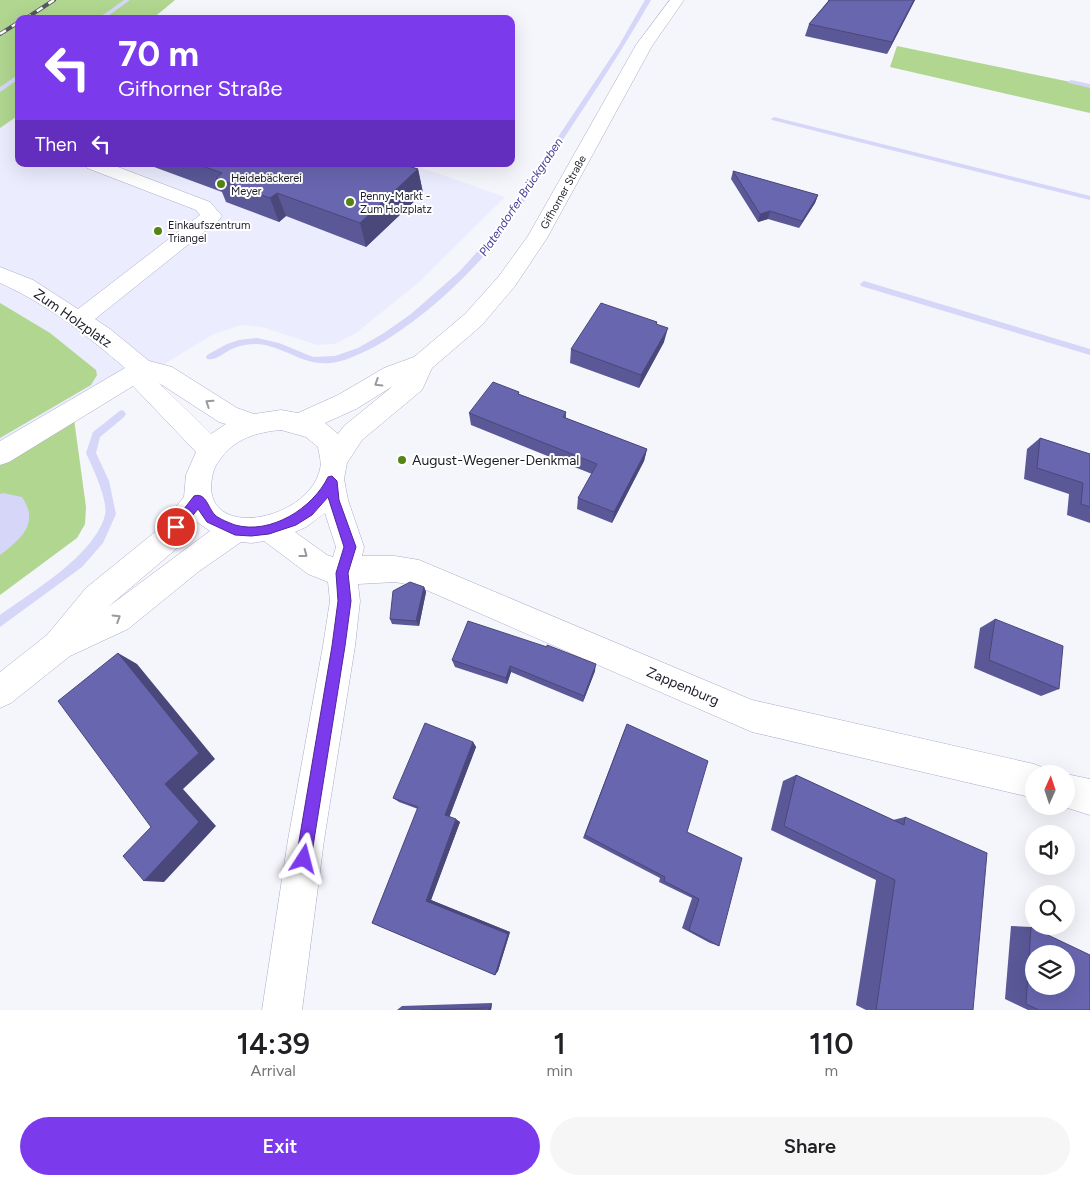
<!DOCTYPE html>
<html lang="en">
<head>
<meta charset="utf-8">
<style>
	:root { --surface:#fff; --page:#f6f6f6; --text:#202124; --muted:#757577; --accent:#7c3aed }
	body { margin:0; font-family:Figtree,sans-serif; background:var(--page); color:var(--text); height:100vh; display:flex; flex-direction:column; font-size:19px; white-space:nowrap }
	* { box-sizing:border-box; margin:0 }
	p { font-size:16px; color:var(--muted) }
	.icon { flex:none; width:28px; height:28px; fill:none; stroke:currentColor; stroke-width:2; stroke-linecap:round; stroke-linejoin:round }
	.map { position:relative; height:1010px; overflow:hidden }
	.sheet { display:flex; flex-direction:column; background:var(--surface); flex:1 }
	.sheet>* { flex:none }
	.hud { position:absolute; left:15px; top:15px; width:500px; height:152px; border-radius:10px; box-shadow:0 5px 20px #0002; background:#7c3aed; color:#fff; overflow:hidden }
	.needle { width:32px; rotate:3deg }
	.buttons { position:absolute; left:1025px; top:765px; display:grid; gap:10px }
	.buttons a { display:grid; place-items:center; width:50px; height:50px; border-radius:50%; background:var(--surface); box-shadow:0 5px 20px #0002; font-size:25px }
	.pin { position:absolute; display:grid; place-items:center; width:42px; height:42px; color:#fff; margin:-21px; border:2px solid #fff; border-radius:50%; box-shadow:0 1px 5px #0007 }
	.me { position:absolute; width:55px; margin:-28px; rotate:9deg; stroke-linejoin:round; filter:drop-shadow(0 0 4px #0008) }
	.turn { display:flex; align-items:center; gap:18px; height:105px; padding:0 20px; font-size:22px }
	.turn .icon { width:65px; height:65px; stroke-width:2.5 }
	.turn b { display:block; font-size:35px; line-height:42px }
	.then { display:flex; align-items:center; height:48px; padding:0 20px; background:#0003; gap:10px; font-size:19px }
	.eta { display:flex; justify-content:space-evenly; align-items:center; height:85px; text-align:center }
	.eta b { font-size:30px; font-weight:600; line-height:35px }
	.primary-button { display:flex; gap:10px; margin-top:auto; padding:10px 20px }
	.primary-button a { flex:1; height:58px; border-radius:30px; background:var(--accent); color:#fff; font-size:20px; font-weight:600; line-height:58px; text-align:center }
	.primary-button a+a { background:var(--page); color:var(--text) }
	.map>svg:first-child { display:block }
</style>
</head>
<body>
<div class="map">
<svg width="1090" height="1010" viewBox="0 0 1090 1010">
	<rect width="100%" height="100%" fill="#f5f5fc"/>
	<path fill="#ebecfd" d="M19,115v49h392l94,33 -87,86 -62,50 -21,11 -18,1 -55,-18 -21,-2 -29,10 -212,129v-336z"/>
	<g fill="#b0d690">
		<path d="M0,0h175l-23,19h-133v96l-19,13z"/>
		<path d="M897,46l193,40v27l-200,-46z"/>
		<path d="M0,303l50,30 46,37 1,5 -6,10 -91,53z"/>
		<path d="M74,419l12,88 -1,17 -8,14 -77,57v-131z"/>
	</g>
	<path fill="#d5d6f8" d="M3,493l19,4c18,26 -1,42 -22,58v-61z"/>
	<g fill="none" stroke-linecap="round" stroke-linejoin="round">
		<g fill="#d5d6f8" fill-rule="evenodd">
			<path d="M124,0h6l-26,19h-7z"/>
			<path d="M645,0h6c-27,47 -57,93 -87,138 -21,33 -41,67 -64,98 -33,45 -109,113 -163,126 -32,7 -51,-16 -80,-18 -8,0 -16,1 -23,4 -8,3 -18,13 -27,11l-1,-2 1,-2 20,-11 12,-4 18,-2 22,5 34,14 22,-1 23,-8 26,-15 27,-19 49,-43 34,-38 124,-186z"/>
			<path d="M19,74v5l-19,13v-5z"/>
			<path d="M1071,80l19,4v4l-21,-5 -1,-1z"/>
			<path d="M774,117l316,79v4l-318,-80 -1,-1z"/>
			<path d="M864,281l226,68v6l-229,-69 -1,-2z"/>
			<path d="M121,410l3,1 2,3 -2,3 -24,20 -4,16 13,28 7,33 -13,29 -21,24 -82,60v-12c32,-23 95,-60 105,-100 4,-13 -13,-49 -19,-62l7,-21z"/>
		</g>
		<g stroke="#aaabcb" stroke-width="1">
			<g id="minor">
				<path d="M670,0h14l-32,46 -105,192 -32,48 -34,40 -49,42 -10,22 -60,50 -15,23 -3,16 4,21 16,47 -2,9h33l24,4 333,140 282,64 12,5 2,5h-14v24l-282,-66 -335,-146 -22,-4 -37,2 2,17 -5,45 -31,194 -22,170h-40l26,-170 35,-194 7,-45 -2,-19 -20,-8 -44,-33 -12,2 -11,-1 -43,30 -70,57 -58,27 -59,47 -11,5v-36l47,-37 39,-47 69,-56 29,-35 2,-22 10,-23 -63,-66 -124,76 -9,3v-24l125,-73c-38,-33 -80,-65 -125,-85v-16l33,13 45,29 122,-94 -4,-5 -109,-42 -2,-4h25l100,38 12,14 -3,4 -124,99 15,10 39,32 23,6 65,41 17,6 27,-4 17,3 40,-18 46,-27 30,-11 51,-43 34,-38 29,-40 108,-191zM159,383l60,39 7,2 -15,10zM393,386l-49,40 -6,8 -13,-11 31,-14zM281,430l25,7 12,10c1,7 4,16 2,22 -10,49 -109,72 -109,17 1,-9 2,-18 8,-25 14,-22 38,-29 62,-31zM325,513l11,34 -3,10 -6,-2 -32,-23 11,-5zM197,522l13,9 -102,76 67,-57z"/>
				<path d="M1066,774l24,5v36l-29,-9h5z"/>
			</g>
		</g>
		<use href="#minor" fill="#fff" fill-rule="evenodd"/>
		<g stroke="#565661" stroke-width="4">
			<g id="rail">
				<path d="M25,19l29,-19"/>
				<path d="M0,34l19,-12"/>
			</g>
		</g>
		<use href="#rail" stroke="#fff" stroke-width="2.5" stroke-dasharray="7" stroke-linecap="butt"/>
	</g>
	<g fill="#5a5897">
		<path d="M828,0h87l-28,54 -82,-18 4,-12 19,-23z"/>
		<path d="M146,164h256l16,5 5,24 -57,54 -80,-31 -7,6 -53,-20 -4,-10z"/>
		<path d="M733,171l85,24 -3,8 -16,25 -31,-9 -10,3 -27,-43z"/>
		<path d="M657,322v2l7,18 -25,46 -69,-25 1,-14z"/>
		<path d="M519,392v2l47,18v6l81,31 -3,12 -32,62 -35,-14 1,-11 14,-24 -121,-49 -2,-12z"/>
		<path d="M1040,438l50,16v69l-23,-8 2,-21 -45,-15 3,-30z"/>
		<path d="M424,587l2,5 -7,34 -27,-2 -2,-5z"/>
		<path d="M995,619l64,70 -18,7 -67,-28 6,-40z"/>
		<path d="M452,660l143,11 -12,31 -72,-30 -4,12 -52,-17z"/>
		<path d="M627,724l60,108 32,114 -9,-3 -28,-15 10,-30 -33,-16 1,-4 -77,-40 41,-107z"/>
		<path d="M473,742l3,5 -27,70 11,5 -29,78 79,32 -12,39 -3,4 -123,-52 46,-114 -19,-7 -6,-4z"/>
		<path d="M796,775l97,45 12,-3 68,193h-107l-10,-5 20,-125 -105,-50 12,-49z"/>
		<path d="M1011,926l20,1 59,83h-62l-23,-11z"/>
		<path d="M492,1003l-1,7h-94l5,-4z"/>
	</g>
	<g fill="#4a477b">
		<path d="M914,0h1l-28,54 5,-12z"/>
		<path d="M418,169l5,24 -57,54 -6,-24z"/>
		<path d="M277,193l9,23 -7,6 -9,-24z"/>
		<path d="M818,195l-3,8 -16,25 3,-7z"/>
		<path d="M770,211l-2,8 -10,3 2,-8z"/>
		<path d="M668,328l-4,14 -25,46 2,-13z"/>
		<path d="M647,449l-3,12 -32,62 2,-11z"/>
		<path d="M424,587l2,5 -7,34 -3,-5z"/>
		<path d="M118,653l19,11 78,95 -32,30 33,37 -52,56 -20,-1 21,-97z"/>
		<path d="M596,664l-1,7 -12,31 1,-6z"/>
		<path d="M510,666l1,6 -4,12 -1,-6z"/>
		<path d="M473,742l3,5 -27,71 -4,-3z"/>
		<path d="M456,819l4,3 -29,78 79,32 -12,39 -3,4 -69,-74z"/>
		<path d="M492,1003l-1,7h-2v-2z"/>
	</g>
	<g fill="#6966b0" stroke="#4a477b" fill-rule="evenodd">
		<path d="M830,0h84l-22,42 -83,-18z"/>
		<path d="M197,164h205l16,5 -58,54 -83,-30 -7,5 -54,-20 6,-5z"/>
		<path d="M733,171l85,24 -16,26 -32,-10 -10,3z"/>
		<path d="M601,303l56,19 -1,2 12,4 -27,47 -70,-26z"/>
		<path d="M493,382l26,10 -1,2 48,18 -3,5 84,32 -33,63 -36,-14 19,-34 -128,-51z"/>
		<path d="M1040,438l50,16v53l-9,-3 2,-21 -46,-15z"/>
		<path d="M410,582l14,5 -8,34 -26,-2 3,-28z"/>
		<path d="M995,619l68,27 -4,43 -70,-29z"/>
		<path d="M468,621l79,26v-2l49,19 -12,32 -74,-30 -4,12 -54,-18z"/>
		<path d="M118,653l81,100 -34,31 34,38 -55,59 -21,-25 28,-29 -93,-126z"/>
		<path d="M425,723l48,19 -28,73 11,4 -30,82 82,33 -13,41 -123,-52 46,-116 -25,-9z"/>
		<path d="M627,724l81,37 -21,71 55,26 -23,88 -30,-16 10,-31 -35,-18 1,-4 -80,-42z"/>
		<path d="M796,775l108,50 1,-8 82,36 -14,157h-97l19,-130 -111,-54z"/>
		<path d="M1031,927l59,28v55h-51l-13,-6zM1034,954h32v32h-32z"/>
		<path d="M489,1008v2h-68z"/>
	</g>
	<defs><path id="oneway-chevron" d="M-2-3.5L2.5 0L-2 3.5" fill="none" stroke-width="1.6" stroke-linecap="round" stroke-linejoin="round" transform="scale(1.25)"/></defs>
	<g stroke="#99999f">
		<use href="#oneway-chevron" transform="translate(378 383) rotate(148)"/>
		<use href="#oneway-chevron" transform="translate(209 403) rotate(-146)"/>
		<use href="#oneway-chevron" transform="translate(304 554) rotate(37)"/>
		<use href="#oneway-chevron" transform="translate(117 618) rotate(-32)"/>
	</g>
	<path fill="#7c3aed" stroke="#51269a" d="M332,476l5,5 2,19 17,47 -8,26 3,28 -6,45 -34,213 -2,5 -5,2 -6,-2 -2,-5 36,-213 6,-45 -2,-28 8,-26 -16,-50 -16,18 -16,10 -27,9 -18,2 -16,-1 -28,-13 -9,-13 -18,22h-8l-2,-4 24,-31c12,-4 14,12 21,19 4,4 15,8 20,10 36,10 78,-17 93,-48z"/>
	<g fill="#548415" stroke="#fff" stroke-width="2">
		<circle cx="221" cy="184" r="5"/>
		<circle cx="350" cy="202" r="5"/>
		<circle cx="158" cy="231" r="5"/>
		<circle cx="402" cy="460" r="5"/>
	</g>
	<g text-anchor="middle" stroke-width="4" stroke-linejoin="round" paint-order="stroke">
		<g font-size="11" fill="#1d1d29" stroke="#fff" text-anchor="start">
			<text x="231" y="182">Heidebäckerei<tspan x="231" dy="13">Meyer</tspan></text>
			<text x="360" y="200">Penny-Markt -<tspan x="360" dy="13">Zum Holzplatz</tspan></text>
			<text x="168" y="229">Einkaufszentrum<tspan x="168" dy="13">Triangel</tspan></text>
		</g>
		<g font-size="11" fill="#1d1d29" stroke="#fff">
			<text transform="translate(563 192) rotate(-61)" y="4">Gifhorner Straße</text>
		</g>
		<g font-size="12" font-style="italic" fill="#473c98" stroke="#fff">
			<text transform="translate(521 197) rotate(-56)" y="4">Platendorfer Brückgraben</text>
		</g>
		<g font-size="14" fill="#1d1d29" stroke="#fff">
			<text transform="translate(73 318) rotate(35)" y="5">Zum Holzplatz</text>
			<text transform="translate(683 686) rotate(23)" y="5">Zappenburg</text>
		</g>
		<g font-size="14" fill="#1d1d29" stroke="#fff" text-anchor="start">
			<text x="412" y="465">August-Wegener-Denkmal</text>
		</g>
	</g>
</svg>
<div class="buttons">
<a><svg class="needle" viewBox="-14 -14 28 28"><path d="M0-13l5 13h-10z" fill="#e53935"/><path d="M0 13l5-13h-10z" fill="#757577"/></svg></a>
<a><svg class="icon" aria-label="sound" viewBox="0 0 24 24"><path d="M4 9h4l5-4v14l-5-4H4zM17 9q2 3 0 6"/></svg></a>
<a><svg class="icon" aria-label="search" viewBox="0 0 24 24"><circle cx="10" cy="10" r="6"/><path d="M15 15l6 6"/></svg></a>
<a><svg class="icon" aria-label="layers" viewBox="0 0 24 24"><path d="M12 4l9 5-9 5-9-5zM3 14l9 5 9-5"/></svg></a>
</div>
<div class="pin" style="left:176px;top:527px;background:#d93025"><svg class="icon" aria-label="arrive" viewBox="0 0 24 24"><path d="M6 21V4h12l-3 4 3 4H6"/></svg></div>
<svg class="me" style="left:304px;top:859px" viewBox="-20 -20 40 40"><path d="M0-17L14 15 0 8-14 15z" fill="#7c3aed" stroke="#fff" stroke-width="4"/></svg>
<div class="hud">
<div class="turn"><svg class="icon" aria-label="left" viewBox="0 0 24 24"><path d="M17 20v-9H6M10 6l-5 5 5 5"/></svg><div><b>70 m</b>Gifhorner Straße</div></div>
<div class="then">Then<svg class="icon" aria-label="left" viewBox="0 0 24 24"><path d="M17 20v-9H6M10 6l-5 5 5 5"/></svg></div>
</div>
</div>
<section class="sheet">
<div class="eta">
<div><b>14:39</b><p>Arrival</p></div>
<div><b>1</b><p>min</p></div>
<div><b>110</b><p>m</p></div>
</div>
<div class="primary-button"><a>Exit</a><a>Share</a></div>
</section>
</body>
</html>
